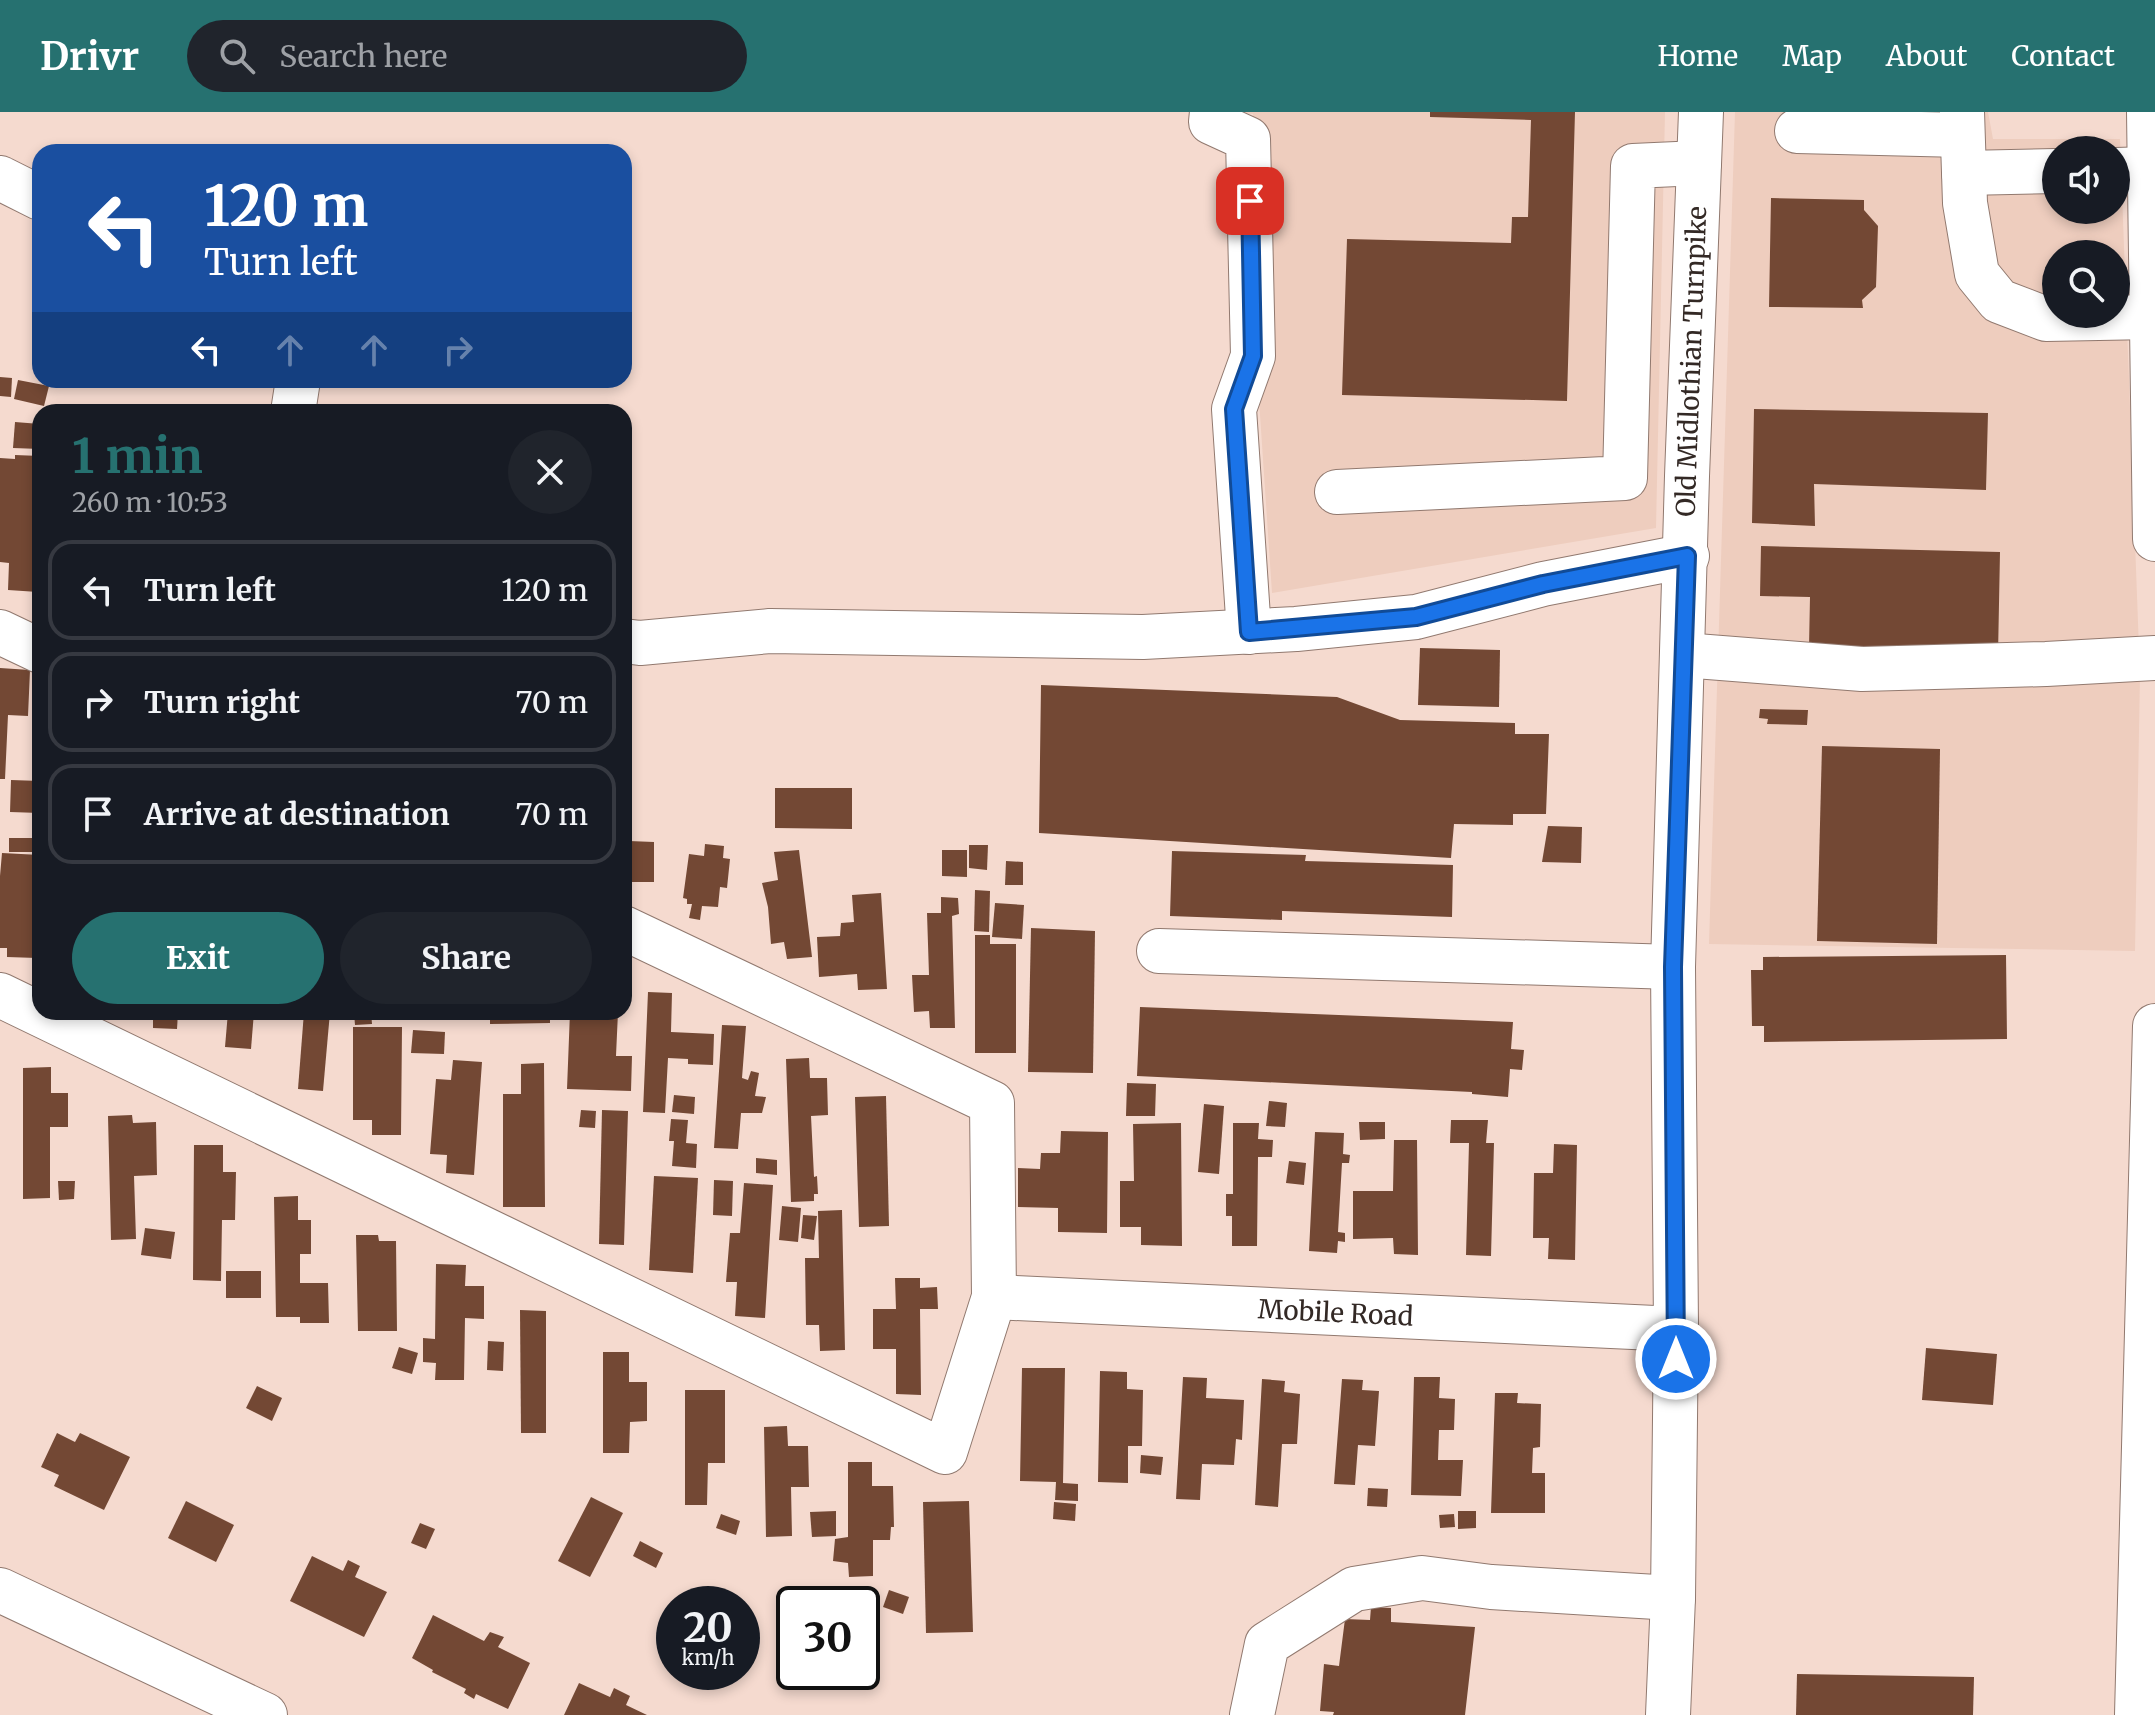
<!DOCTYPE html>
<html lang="en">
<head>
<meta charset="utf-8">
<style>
	:root { --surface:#171b24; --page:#20242c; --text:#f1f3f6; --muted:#9ea1a6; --line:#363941; --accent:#267170 }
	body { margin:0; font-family:Merriweather,serif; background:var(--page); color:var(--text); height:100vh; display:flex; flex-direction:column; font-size:30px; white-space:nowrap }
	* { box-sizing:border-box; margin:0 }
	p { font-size:26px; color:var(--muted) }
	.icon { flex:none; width:44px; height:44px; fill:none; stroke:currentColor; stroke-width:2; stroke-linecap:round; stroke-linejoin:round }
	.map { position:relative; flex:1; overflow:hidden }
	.details { position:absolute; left:32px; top:292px; width:600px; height:616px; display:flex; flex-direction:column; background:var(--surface); border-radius:24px; box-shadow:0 4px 12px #0003 }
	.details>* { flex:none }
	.top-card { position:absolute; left:32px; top:32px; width:600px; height:244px; border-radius:24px; box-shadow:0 4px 12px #0003; background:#1a4fa0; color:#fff; overflow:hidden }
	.buttons { position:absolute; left:2042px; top:24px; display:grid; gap:16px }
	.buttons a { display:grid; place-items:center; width:88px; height:88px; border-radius:50%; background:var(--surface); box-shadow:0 4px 12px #0003; font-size:40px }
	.speed { position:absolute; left:656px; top:1474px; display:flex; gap:16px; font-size:40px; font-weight:700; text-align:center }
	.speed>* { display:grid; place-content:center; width:104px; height:104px; border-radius:50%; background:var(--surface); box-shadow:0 4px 12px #0003; line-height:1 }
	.speed small { font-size:20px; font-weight:400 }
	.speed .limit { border:4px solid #111; border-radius:12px; background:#fff; color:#111 }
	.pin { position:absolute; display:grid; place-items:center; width:68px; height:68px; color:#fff; margin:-34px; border-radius:16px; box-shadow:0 4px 12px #0006 }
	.me { position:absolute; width:88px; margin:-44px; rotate:0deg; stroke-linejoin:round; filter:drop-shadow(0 0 6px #0008) }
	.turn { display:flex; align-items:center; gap:28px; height:168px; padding:0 40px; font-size:36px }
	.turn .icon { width:104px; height:104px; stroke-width:2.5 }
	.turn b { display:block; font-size:56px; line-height:68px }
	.lanes { display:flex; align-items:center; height:76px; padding:0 40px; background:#0003; justify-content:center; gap:40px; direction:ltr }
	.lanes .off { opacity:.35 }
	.round { display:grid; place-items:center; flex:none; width:84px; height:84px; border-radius:42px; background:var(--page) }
	.overview { display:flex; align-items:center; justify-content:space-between; height:136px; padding:0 40px }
	h1 { font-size:48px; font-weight:700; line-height:60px; color:var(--accent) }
	.cta { display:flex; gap:16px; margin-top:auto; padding:16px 40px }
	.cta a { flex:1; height:92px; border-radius:48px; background:var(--accent); color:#fff; font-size:32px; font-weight:700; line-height:92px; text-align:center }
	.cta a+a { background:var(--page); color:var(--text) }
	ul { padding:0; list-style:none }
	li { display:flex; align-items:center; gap:24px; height:100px; margin:0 16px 12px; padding:0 24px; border:4px solid var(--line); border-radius:24px }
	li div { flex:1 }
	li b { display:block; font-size:30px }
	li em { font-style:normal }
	header { display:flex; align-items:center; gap:48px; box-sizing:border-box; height:112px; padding:0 40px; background:var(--accent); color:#fff }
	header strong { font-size:38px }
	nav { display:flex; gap:44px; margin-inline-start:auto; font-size:28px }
	.search { width:560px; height:72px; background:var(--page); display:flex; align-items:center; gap:20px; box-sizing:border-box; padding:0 28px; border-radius:44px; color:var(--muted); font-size:30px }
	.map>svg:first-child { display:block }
</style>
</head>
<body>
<header>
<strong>Drivr</strong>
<div class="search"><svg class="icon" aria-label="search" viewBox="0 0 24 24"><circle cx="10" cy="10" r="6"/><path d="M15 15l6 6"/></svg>Search here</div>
<nav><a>Home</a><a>Map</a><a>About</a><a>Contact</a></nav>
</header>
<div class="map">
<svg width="2155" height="1603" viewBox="0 0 2155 1603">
	<rect width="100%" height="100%" fill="#f5dacf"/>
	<g fill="#eecdbe" fill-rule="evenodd">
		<path d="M1231,0h434l-9,416 -384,65 -14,-208 -5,-271z"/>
		<path d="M1735,0h253l5,27h127l20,537 -5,275 -426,-7zM2056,38h60v60h-60zM2056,142h60v60h-60z"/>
	</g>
	<g fill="#734834">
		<path d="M1430,0h145l-8,289 -225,-6 5,-156 164,4 1,-26h16l3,-97 -101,-3z"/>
		<path d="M1771,86l93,2v10l14,16 -2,61 -14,13 1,8 -94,-1z"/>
		<path d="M0,265l12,1 -1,19 -11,-1z"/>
		<path d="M18,268l31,6 -5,20 -30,-7z"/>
		<path d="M1754,297l234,4 -2,77 -172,-6 1,42 -63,-3z"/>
		<path d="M15,310l25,2v25l-27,-1z"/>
		<path d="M15,343l25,1 -2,136 -30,-2 1,-27 -9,-1v-104l15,1z"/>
		<path d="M1761,434l239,6 -2,103 -189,-8 1,-50 -50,-1z"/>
		<path d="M1420,536l80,2 -1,57 -81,-2z"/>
		<path d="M0,556l30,2 -2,46 -20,-1 -3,64h-5z"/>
		<path d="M1041,573l296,12 63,23 115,3v11h34l-3,80h-33v11l-59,-1 -3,34 -412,-25z"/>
		<path d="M1760,597l48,1 -1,15 -40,-1 1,-5 -9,-1z"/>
		<path d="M1822,634l118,3 -3,195 -120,-3z"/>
		<path d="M11,668l29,1v32l-30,-1z"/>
		<path d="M775,676h77v41l-77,-1z"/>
		<path d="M1548,714l34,1 -1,36 -39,-1z"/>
		<rect x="9" y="726" width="31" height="14"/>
		<path d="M629,729l25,1v40h-25z"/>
		<path d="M705,732l19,2 -1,12 7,1 -3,29 -7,-1 -2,20 -16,-1 -2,14 -11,-2 3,-14h-5v-5l-4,-1 6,-44 15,2z"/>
		<path d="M969,733h19l-1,25 -18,-2z"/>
		<path d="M799,738l13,107 -25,2 -3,-17 -13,2 -3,-37 -6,-24 16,-3 -4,-28z"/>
		<path d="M942,738h25v27l-25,-1z"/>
		<path d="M1172,739l134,4 -1,6 148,4 -1,52 -170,-6v9l-112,-4z"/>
		<path d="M2,741l38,2 -3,103 -30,-1v-9h-7v-72z"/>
		<path d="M1006,749l17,1v23h-18z"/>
		<path d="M975,778l15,1 -1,41 -15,-1z"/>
		<path d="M881,781l6,96 -29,1 -1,-16 -38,3 -2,-40 23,-1 1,-13 13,-1 -2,-27z"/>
		<path d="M941,785l17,1 1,16 -7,2 3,112h-25l-1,-17 -15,1 -2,-37h17l-2,-62h14z"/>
		<path d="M995,791l29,2 -2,34 -30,-2z"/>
		<path d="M1031,816l64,3 -2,142 -65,-1z"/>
		<path d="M975,823h15v9h26v109h-41z"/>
		<path d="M2006,843l1,84 -243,3v-16h-12l-1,-56h12v-13z"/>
		<path d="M648,880l24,1 -1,39 43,2 -1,31 -25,-1v-5l-20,-1 -3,55 -22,-1z"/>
		<path d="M1140,895l373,15 -2,27 13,1 -2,20 -12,-1 -2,28 -36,-3v-2l-335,-16z"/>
		<path d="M153,900h25l-1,17 -24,-1z"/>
		<path d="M228,900h26l-3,37 -26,-2z"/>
		<path d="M304,900h26l-7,79 -25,-2z"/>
		<path d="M354,900h17l1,12 -17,1z"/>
		<path d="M490,900h60v11l-60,1z"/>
		<path d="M570,900h48l-2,44h16l-1,35 -64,-2z"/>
		<path d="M722,913l24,1 -4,52 6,2 3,-9 8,2 -4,23 11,1 -4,16h-21l-3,36 -24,-1z"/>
		<path d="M353,915h49l-1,108h-29v-15h-19z"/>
		<path d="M413,918l32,2 -1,22 -33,-1z"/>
		<path d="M809,946l1,20h17l1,37 -17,1 3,61 3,-1 1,18h-4v7l-23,1 -5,-143z"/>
		<path d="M453,948l29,2 -8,113 -28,-2 1,-18 -17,-1 6,-75 15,1z"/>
		<path d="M544,951l1,144h-42v-113h18v-30z"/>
		<path d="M51,955v26h17v34h-18v71l-27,1v-131z"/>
		<path d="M1127,971l29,1 -1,32h-29z"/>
		<path d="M674,983l21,2 -1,17 -22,-2z"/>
		<path d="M886,984l3,130 -30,1 -4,-130z"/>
		<path d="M1269,989l18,2 -2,24 -19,-1z"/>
		<path d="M1204,992l20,2 -5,68 -21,-2z"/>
		<path d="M581,998l15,1 -1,17 -16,-1z"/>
		<path d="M602,998l26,1 -4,134 -25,-1z"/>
		<path d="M132,1003l1,8 23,-1 1,53 -23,1 2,63 -25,1 -3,-124z"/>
		<path d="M671,1007l17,1 -2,23 11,1 -1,24 -24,-2 2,-25h-5z"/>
		<path d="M1451,1008h37l-2,23h8l-3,113 -25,-1 3,-112h-19z"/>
		<path d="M1359,1010h26v17l-25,1z"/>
		<path d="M1181,1011l1,123 -41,-1v-18h-21v-46h14l-1,-57z"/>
		<path d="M1233,1011h26l-1,16 15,1 -1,17h-14l-1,89h-25v-30h-6v-22h7z"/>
		<path d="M1061,1019l47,1 -1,101 -49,-1v-24l-40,-1v-39l22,1 1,-16h19z"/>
		<path d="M1315,1020l29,1 -1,21 7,1 -1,8h-7l-4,69 7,1v9l-7,-1 -1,12 -28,-2z"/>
		<path d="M1394,1028h23l1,115 -24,-1 -1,-16 -40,1v-48h40z"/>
		<path d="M1554,1032l23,1 -2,115 -27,-1 1,-21h-16l1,-65h19z"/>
		<path d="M194,1033h29v27h13l-1,48h-13l-1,61 -28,-1z"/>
		<path d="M756,1046l21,2v15l-21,-2z"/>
		<path d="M1289,1049l17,2 -2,22 -18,-2z"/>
		<path d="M654,1064l44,2 -5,95 -44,-3z"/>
		<path d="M714,1068l19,1 -1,35 -19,-1z"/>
		<path d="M58,1069h17l-1,18 -15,1z"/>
		<path d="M744,1071l29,2 -8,133 -30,-2 2,-34h-11l4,-49h10z"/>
		<path d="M298,1084v24h13v34h-11v29h28l1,40h-29v-6h-24l-2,-120z"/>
		<path d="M782,1094l19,2 -3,34 -19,-2z"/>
		<path d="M842,1098l3,140 -25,1 -1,-26h-13l-1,-67h14l-1,-47z"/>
		<path d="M803,1103l14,1 -3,24 -13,-2z"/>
		<path d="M145,1116l30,4 -4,27 -30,-4z"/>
		<path d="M356,1123h22l1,6h17l1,90h-39z"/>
		<path d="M436,1152l30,1 -1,21h19v33l-19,-1 -1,62h-29l1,-17 -13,-1v-24l12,1z"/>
		<rect x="226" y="1159" width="35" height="27"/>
		<path d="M895,1166h25v10l17,-1 1,22h-18l1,86 -25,-1v-45h-23v-40h23z"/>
		<path d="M520,1198l26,1v122h-25z"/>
		<path d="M488,1229l16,1 -1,29 -16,-1z"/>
		<path d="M399,1235l19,6 -6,21 -20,-6z"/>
		<path d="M1926,1236l71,6 -4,51 -71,-5z"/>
		<path d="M603,1240h26v30h18v39l-17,1 -1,31h-26z"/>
		<path d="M1022,1256h43l-2,115 15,1v17l-23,-1 1,-18 -36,-1z"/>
		<path d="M1100,1259l27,1v17l16,1 -1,56h-14v37l-30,-1z"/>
		<path d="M1183,1265l24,1 -1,20 38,2 -2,40 -6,-1 -2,26 -32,-1 -2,36 -24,-1z"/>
		<path d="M1414,1265h26l-1,21 16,1 -1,31h-15l-1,30h25l-2,36 -50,-1z"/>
		<path d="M1262,1267l23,2 -1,11 16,2 -3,50h-15l-4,63 -23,-2z"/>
		<path d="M1342,1267l21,1 -1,10 17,1 -4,55 -17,-1 -3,40 -21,-1z"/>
		<path d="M257,1274l25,12 -10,23 -26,-13z"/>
		<path d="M685,1278h40v73h-17l-1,42h-22z"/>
		<path d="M1495,1281h23l-1,10 24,1 -1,43 -7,1 -1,25h13v40h-54z"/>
		<path d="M787,1314l1,20h20l1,41h-18l1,49 -26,1 -2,-110z"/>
		<path d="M57,1321l18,9 5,-9 50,24 -26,53 -50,-24 5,-11 -18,-8z"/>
		<path d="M1141,1343l22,2 -2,18 -21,-2z"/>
		<path d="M848,1350h24v24h21l1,41h-3l-1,13h-17v36l-24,1 -1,-14 -15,-2 2,-22 13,-2z"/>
		<path d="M1368,1376l20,1 -1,18 -20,-1z"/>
		<path d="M591,1385l32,16 -33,64 -32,-16z"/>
		<path d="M186,1389l48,24 -18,37 -48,-24z"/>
		<path d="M969,1389l4,131 -47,1 -3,-131z"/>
		<path d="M1054,1390l22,2 -1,17 -22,-2z"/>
		<path d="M836,1399v25l-24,1 -2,-25z"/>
		<path d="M1458,1399h18v17l-18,1z"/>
		<path d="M721,1402l19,7 -4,14 -20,-7z"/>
		<path d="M1454,1402l1,13 -15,1 -1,-13z"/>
		<path d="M420,1411l15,6 -9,20 -15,-6z"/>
		<path d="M640,1429l23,12 -7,15 -23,-12z"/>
		<path d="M312,1444l31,15 5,-11 12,6 -5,11 32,15 -23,45 -74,-36z"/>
		<path d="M889,1478l20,7 -6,17 -20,-7z"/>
		<path d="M1371,1495l20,1v14l84,5 -10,88h-132l1,-3 -14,-1 4,-47 15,2 6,-47 25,1z"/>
		<path d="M433,1503l51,26 6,-9 14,5 -6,10 32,16 -22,46 -32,-15 -2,5 -10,-6 2,-4 -34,-17 1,-2 -21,-12z"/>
		<path d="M1797,1562l177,3 -1,38h-177z"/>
		<path d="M579,1571l31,14 4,-9 16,8 -4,9 21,10h-83z"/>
	</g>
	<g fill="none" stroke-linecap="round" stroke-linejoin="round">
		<g stroke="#91796f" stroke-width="46">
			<g id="minor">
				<path d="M1212,0l-1,10 37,17 5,217 -19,53 15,223"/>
				<path d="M1962,0l3,91 12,71 22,27 47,18 105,-2"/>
				<path d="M1797,19l165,4"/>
				<path d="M2116,58l34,-1"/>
				<path d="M1964,61l92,-2"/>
				<path d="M0,66l40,20"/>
				<path d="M293,300l5,-32"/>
				<path d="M1337,380l288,-14 8,-312 66,-3"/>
				<path d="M0,520l40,19"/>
				<path d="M624,529l16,2 130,-12 373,6 153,-8 120,-12 127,-33 144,-28"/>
				<path d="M1683,543l179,14 184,-5 109,-6"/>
				<path d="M1159,839l514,16"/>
				<path d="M0,883l945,457 49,-155 -2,-194 -368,-175"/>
				<path id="s1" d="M994,1185l682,32"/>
				<path d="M0,1478l265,125"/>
				<path d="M1252,1603l15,-71 87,-55 68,-11 69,9 182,11"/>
				<path id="s2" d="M1668,1603l5,-117 3,-269 -3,-362 14,-491 14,-364"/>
			</g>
		</g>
		<g stroke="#91796f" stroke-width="46">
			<g id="major">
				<path d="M2149,0l6,427"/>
				<path d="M2137,1603l18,-689"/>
			</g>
		</g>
		<use href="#minor" stroke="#fff" stroke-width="44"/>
		<use href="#major" stroke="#fff" stroke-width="44"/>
	</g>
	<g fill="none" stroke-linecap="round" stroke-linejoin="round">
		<g stroke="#114b97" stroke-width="20">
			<path id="route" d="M1250,89l3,155 -19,53 15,223 167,-15 127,-33 144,-28 -14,411 3,392"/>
		</g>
		<use href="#route" stroke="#1a73e8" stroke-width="14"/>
	</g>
	<g text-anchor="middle" stroke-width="8" stroke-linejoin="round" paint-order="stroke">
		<g font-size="26" fill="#332925" stroke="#fff">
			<text dy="9" stroke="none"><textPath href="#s2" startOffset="1354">Old Midlothian Turnpike</textPath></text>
			<text dy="9" stroke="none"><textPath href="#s1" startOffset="342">Mobile Road</textPath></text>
		</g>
	</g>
</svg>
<div class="buttons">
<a><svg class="icon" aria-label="sound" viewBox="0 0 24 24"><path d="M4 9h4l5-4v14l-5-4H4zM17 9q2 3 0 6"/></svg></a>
<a><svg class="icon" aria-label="search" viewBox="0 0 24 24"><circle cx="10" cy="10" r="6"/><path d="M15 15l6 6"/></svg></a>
</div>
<div class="speed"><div>20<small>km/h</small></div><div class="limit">30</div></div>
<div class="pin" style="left:1250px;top:89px;background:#d93025"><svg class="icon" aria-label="arrive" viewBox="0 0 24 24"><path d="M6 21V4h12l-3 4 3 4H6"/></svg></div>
<svg class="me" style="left:1676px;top:1247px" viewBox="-20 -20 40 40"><circle r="17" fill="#1a73e8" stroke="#fff" stroke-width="3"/><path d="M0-11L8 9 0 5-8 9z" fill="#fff"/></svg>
<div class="top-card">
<div class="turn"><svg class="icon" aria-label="left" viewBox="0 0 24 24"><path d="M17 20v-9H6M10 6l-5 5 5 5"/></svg><div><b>120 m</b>Turn left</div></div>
<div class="lanes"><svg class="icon" aria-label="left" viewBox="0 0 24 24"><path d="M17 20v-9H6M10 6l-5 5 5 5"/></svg><svg class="icon off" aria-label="ahead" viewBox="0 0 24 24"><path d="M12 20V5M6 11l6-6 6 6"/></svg><svg class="icon off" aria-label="ahead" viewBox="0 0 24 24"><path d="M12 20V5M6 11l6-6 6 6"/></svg><svg class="icon off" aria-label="right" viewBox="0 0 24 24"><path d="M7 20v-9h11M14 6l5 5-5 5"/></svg></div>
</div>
<section class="details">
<div class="overview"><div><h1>1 min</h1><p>260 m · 10:53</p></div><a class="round"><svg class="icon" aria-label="close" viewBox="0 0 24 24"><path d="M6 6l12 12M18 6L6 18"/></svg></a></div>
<ul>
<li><svg class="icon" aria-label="left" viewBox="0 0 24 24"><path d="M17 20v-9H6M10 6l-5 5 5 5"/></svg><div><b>Turn left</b></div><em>120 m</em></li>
<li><svg class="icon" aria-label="right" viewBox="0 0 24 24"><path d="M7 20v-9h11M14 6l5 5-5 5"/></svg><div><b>Turn right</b></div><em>70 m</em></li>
<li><svg class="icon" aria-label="arrive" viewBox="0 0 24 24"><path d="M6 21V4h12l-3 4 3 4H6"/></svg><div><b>Arrive at destination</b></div><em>70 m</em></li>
</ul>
<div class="cta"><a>Exit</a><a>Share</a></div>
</section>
</div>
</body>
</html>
